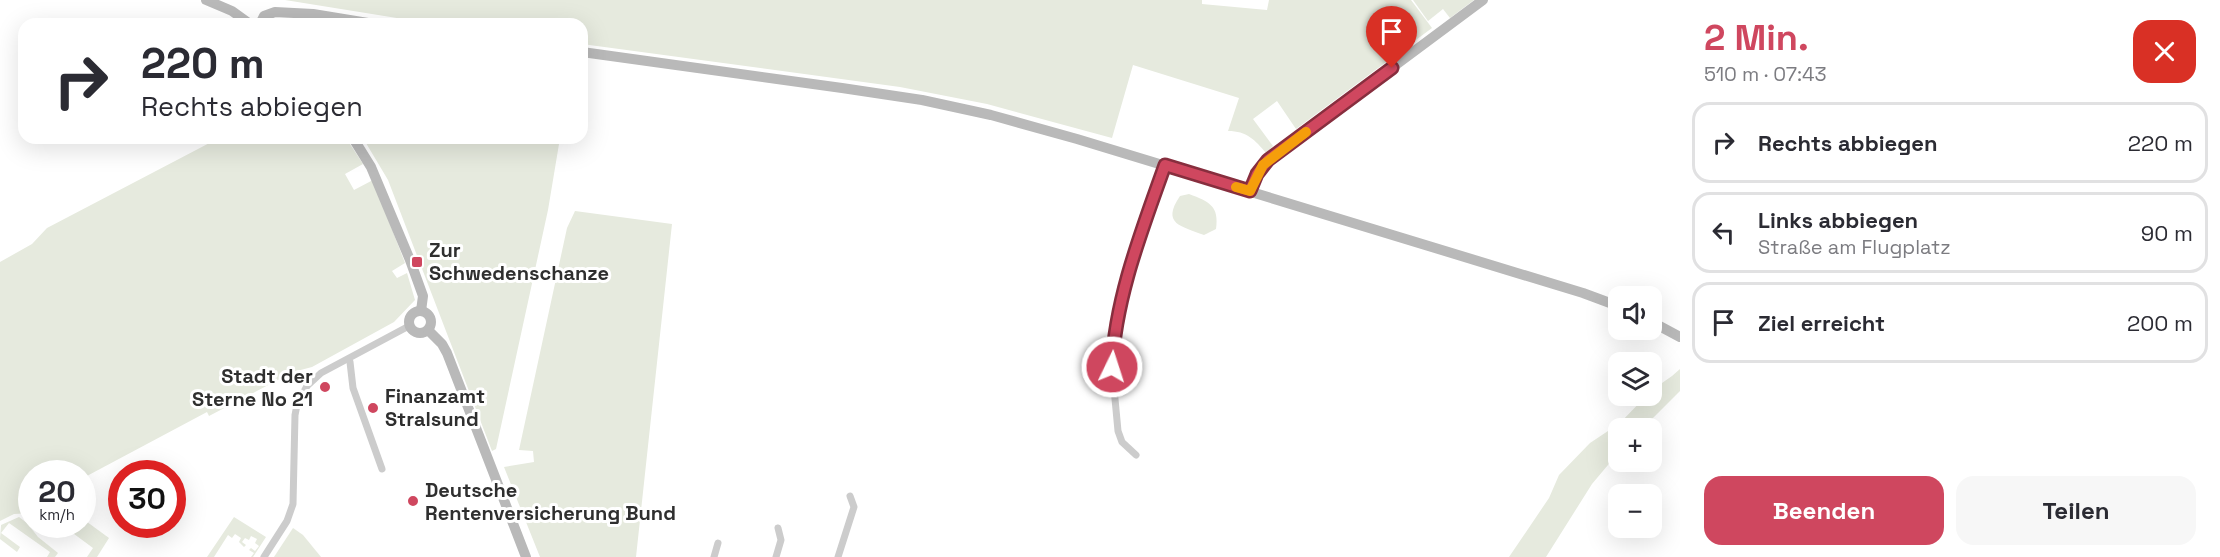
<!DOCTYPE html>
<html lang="de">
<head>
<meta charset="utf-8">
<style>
	:root { --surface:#fff; --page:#f7f7f7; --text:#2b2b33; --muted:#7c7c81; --line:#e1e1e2; --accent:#cf475f }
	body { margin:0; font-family:"Space Grotesk",sans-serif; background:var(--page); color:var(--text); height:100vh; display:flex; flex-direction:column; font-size:22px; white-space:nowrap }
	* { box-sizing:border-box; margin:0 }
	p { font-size:20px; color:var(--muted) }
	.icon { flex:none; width:33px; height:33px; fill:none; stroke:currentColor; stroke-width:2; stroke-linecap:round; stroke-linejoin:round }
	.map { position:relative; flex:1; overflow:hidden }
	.details { display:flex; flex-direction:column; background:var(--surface); width:540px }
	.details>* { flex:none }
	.hud { position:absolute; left:18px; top:18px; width:570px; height:126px; border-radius:18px; box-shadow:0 6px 24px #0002; background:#fff; color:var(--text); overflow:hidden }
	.controls { position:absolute; left:1608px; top:286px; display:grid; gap:12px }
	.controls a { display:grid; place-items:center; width:54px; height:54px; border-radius:12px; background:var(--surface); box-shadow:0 6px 24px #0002; font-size:30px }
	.speed { position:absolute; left:18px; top:460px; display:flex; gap:12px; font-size:30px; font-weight:700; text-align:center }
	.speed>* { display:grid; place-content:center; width:78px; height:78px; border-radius:50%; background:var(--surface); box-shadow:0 6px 24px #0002; line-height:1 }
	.speed small { font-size:15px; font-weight:400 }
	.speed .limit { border:9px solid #d22; background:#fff; color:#111 }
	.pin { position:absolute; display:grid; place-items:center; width:51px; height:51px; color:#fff; margin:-62px -26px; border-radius:50% 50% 50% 0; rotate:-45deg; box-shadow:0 0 6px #0007 }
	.pin .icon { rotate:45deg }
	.me { position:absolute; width:66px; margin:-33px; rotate:4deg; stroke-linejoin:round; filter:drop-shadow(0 0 4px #0008) }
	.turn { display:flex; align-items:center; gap:21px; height:126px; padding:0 24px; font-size:27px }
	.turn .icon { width:78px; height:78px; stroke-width:2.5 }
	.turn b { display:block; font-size:42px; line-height:51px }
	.round { display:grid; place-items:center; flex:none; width:63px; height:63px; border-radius:18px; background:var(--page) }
	.overview { display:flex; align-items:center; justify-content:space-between; height:102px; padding:0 24px }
	h1 { font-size:36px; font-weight:700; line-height:45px; color:var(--accent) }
	.button { display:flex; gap:12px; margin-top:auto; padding:12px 24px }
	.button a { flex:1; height:69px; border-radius:18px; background:var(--accent); color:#fff; font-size:24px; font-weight:700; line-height:69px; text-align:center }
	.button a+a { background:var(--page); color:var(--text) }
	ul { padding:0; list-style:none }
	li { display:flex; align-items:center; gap:18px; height:81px; margin:0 12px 9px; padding:0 12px; border:3px solid var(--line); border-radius:18px }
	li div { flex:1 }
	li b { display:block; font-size:22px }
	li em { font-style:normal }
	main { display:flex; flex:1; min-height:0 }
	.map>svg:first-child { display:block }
</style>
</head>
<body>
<main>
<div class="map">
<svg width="1680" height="557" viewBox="0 0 1680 557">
	<rect width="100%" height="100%" fill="#fff"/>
	<g fill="#e6eade">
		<path d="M285,0h917v4l65,6 2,-10h142l21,28 -136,101 -19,-28 -24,18 20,27 -7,7c-11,-13 -19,-22 -38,-22l11,-33 -106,-33 -21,73 -125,-34 -87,-17 -318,-43v-20h-148z"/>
		<path d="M1413,0h61l-24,18 -7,-9 -15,12z"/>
		<path d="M219,138h127l17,26 -18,10 9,16 19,-10 32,83 -13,8 5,7 10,-5 8,27 -21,22 -82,45 -19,5 -84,44 -2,-4 -122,65 -6,-4 -47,1 -1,39 -17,1 -14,7v-259l32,-18 15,-16z"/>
		<path d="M363,138h197l-12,72 -52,239 -4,2 -104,-271z"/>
		<path d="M1189,194c21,8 30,12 27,35l-12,6c-23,-9 -43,-11 -24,-39z"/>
		<path d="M575,211l97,13 -36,333h-96l-36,-90 30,-5 -1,-11 -14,-1 48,-222z"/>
		<path d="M1680,369v22l-38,38h-24v24l-26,31 -46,73h-37l40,-59 10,-23 31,-32 30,-20 26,-27h6v-6l20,-14z"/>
		<path d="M19,517l8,6 11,14 20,16 -3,4h-8l3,-5 -41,-29 -8,10 19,14 -3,5 -17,-13 1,-14z"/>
		<path d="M234,517l32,20 -13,20h-2l3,-4 -5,-3 2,-2 4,3 4,-5 -4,-3 2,-4 -6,-3 -2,4 -4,-2 -3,4 4,3 -2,2 -5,-5 2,-4 -6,-4 -3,4 -4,-3 -14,22h-7z"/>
		<path d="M83,519l26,19 -12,19h-10l6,-9 -31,-23h20z"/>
		<path d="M293,528l10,7 18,22h-47z"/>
	</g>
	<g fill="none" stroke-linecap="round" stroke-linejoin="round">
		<g stroke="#ccc" stroke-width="7">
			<path d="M350,362l3,26 29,81"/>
			<path d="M1136,455l-14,-13 -4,-11 -6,-64 1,-25 5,-29 47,-148"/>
			<path d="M264,557l23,-36 6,-17 2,-89 2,-10 10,-19 14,-13 88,-47"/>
			<path d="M714,557l4,-14"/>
			<path d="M776,557l5,-17 -3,-12"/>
			<path d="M838,557l16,-50 -4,-11"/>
		</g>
		<g stroke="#b9b9b9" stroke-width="10">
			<path d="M206,0l26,11 18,13"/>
			<path d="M260,24l4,-8 11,-4 38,2 61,10"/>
			<path d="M582,52l260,36 80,12 69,15 86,24 506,154 35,13"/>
			<path d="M353,138l18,29 39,93 13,36 -2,15"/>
			<path d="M1250,191l7,-17 11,-14 215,-160"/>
			<circle cx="420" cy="322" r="11"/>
			<path d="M1652,322l28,15"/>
			<path d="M428,330l14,14 5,9 79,204"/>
		</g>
	</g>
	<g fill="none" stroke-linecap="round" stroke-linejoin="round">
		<g stroke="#872e3e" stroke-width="15">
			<path id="route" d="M1112,367c3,-69 30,-137 53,-202l85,26 7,-17 11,-14 124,-92"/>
		</g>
		<use href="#route" stroke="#cf475f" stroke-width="10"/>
		<path stroke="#f59e0b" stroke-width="10" d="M1236,187l14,4 13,-26 43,-33"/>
	</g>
	<g fill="#cf475f" stroke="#fff" stroke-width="2">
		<rect x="411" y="256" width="12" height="12" rx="3"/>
		<circle cx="325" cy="387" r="6"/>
		<circle cx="373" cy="408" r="6"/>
		<circle cx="413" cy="501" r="6"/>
	</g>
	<g text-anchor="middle" stroke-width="6" stroke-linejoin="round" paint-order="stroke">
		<g font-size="20" font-weight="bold" fill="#2f2f2f" stroke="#fff" text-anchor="start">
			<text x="429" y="257">Zur<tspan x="429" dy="23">Schwedenschanze</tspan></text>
			<text x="313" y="383" text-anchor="end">Stadt der<tspan x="313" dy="23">Sterne No 21</tspan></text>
			<text x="385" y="403">Finanzamt<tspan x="385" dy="23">Stralsund</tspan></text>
			<text x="425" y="497">Deutsche<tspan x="425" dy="23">Rentenversicherung Bund</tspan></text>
		</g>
	</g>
</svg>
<div class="controls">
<a><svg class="icon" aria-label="sound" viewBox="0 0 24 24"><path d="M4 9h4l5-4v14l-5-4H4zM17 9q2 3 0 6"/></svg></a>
<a><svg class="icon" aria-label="layers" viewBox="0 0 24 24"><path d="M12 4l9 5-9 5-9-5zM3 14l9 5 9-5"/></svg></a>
<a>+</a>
<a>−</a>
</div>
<div class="speed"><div>20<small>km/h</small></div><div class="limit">30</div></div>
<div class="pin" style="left:1392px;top:68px;background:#d93025"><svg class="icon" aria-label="arrive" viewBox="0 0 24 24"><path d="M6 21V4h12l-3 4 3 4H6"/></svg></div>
<svg class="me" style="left:1112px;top:367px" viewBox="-20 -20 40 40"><circle r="17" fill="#cf475f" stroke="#fff" stroke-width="3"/><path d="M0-11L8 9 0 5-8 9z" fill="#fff"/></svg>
<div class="hud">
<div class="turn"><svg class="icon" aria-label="right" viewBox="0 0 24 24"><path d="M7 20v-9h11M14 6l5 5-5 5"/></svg><div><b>220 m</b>Rechts abbiegen</div></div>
</div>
</div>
<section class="details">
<div class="overview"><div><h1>2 Min.</h1><p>510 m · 07:43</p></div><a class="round" style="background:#d93025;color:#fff"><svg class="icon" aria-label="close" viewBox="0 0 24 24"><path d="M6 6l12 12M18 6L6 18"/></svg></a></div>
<ul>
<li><svg class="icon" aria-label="right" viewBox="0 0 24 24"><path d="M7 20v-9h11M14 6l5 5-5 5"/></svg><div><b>Rechts abbiegen</b></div><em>220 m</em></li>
<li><svg class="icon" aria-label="left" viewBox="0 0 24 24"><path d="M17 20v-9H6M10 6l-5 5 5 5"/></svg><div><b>Links abbiegen</b><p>Straße am Flugplatz</p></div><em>90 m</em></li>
<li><svg class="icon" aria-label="arrive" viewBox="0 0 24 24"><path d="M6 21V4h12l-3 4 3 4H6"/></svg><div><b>Ziel erreicht</b></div><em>200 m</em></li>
</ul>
<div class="button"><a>Beenden</a><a>Teilen</a></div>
</section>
</main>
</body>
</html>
